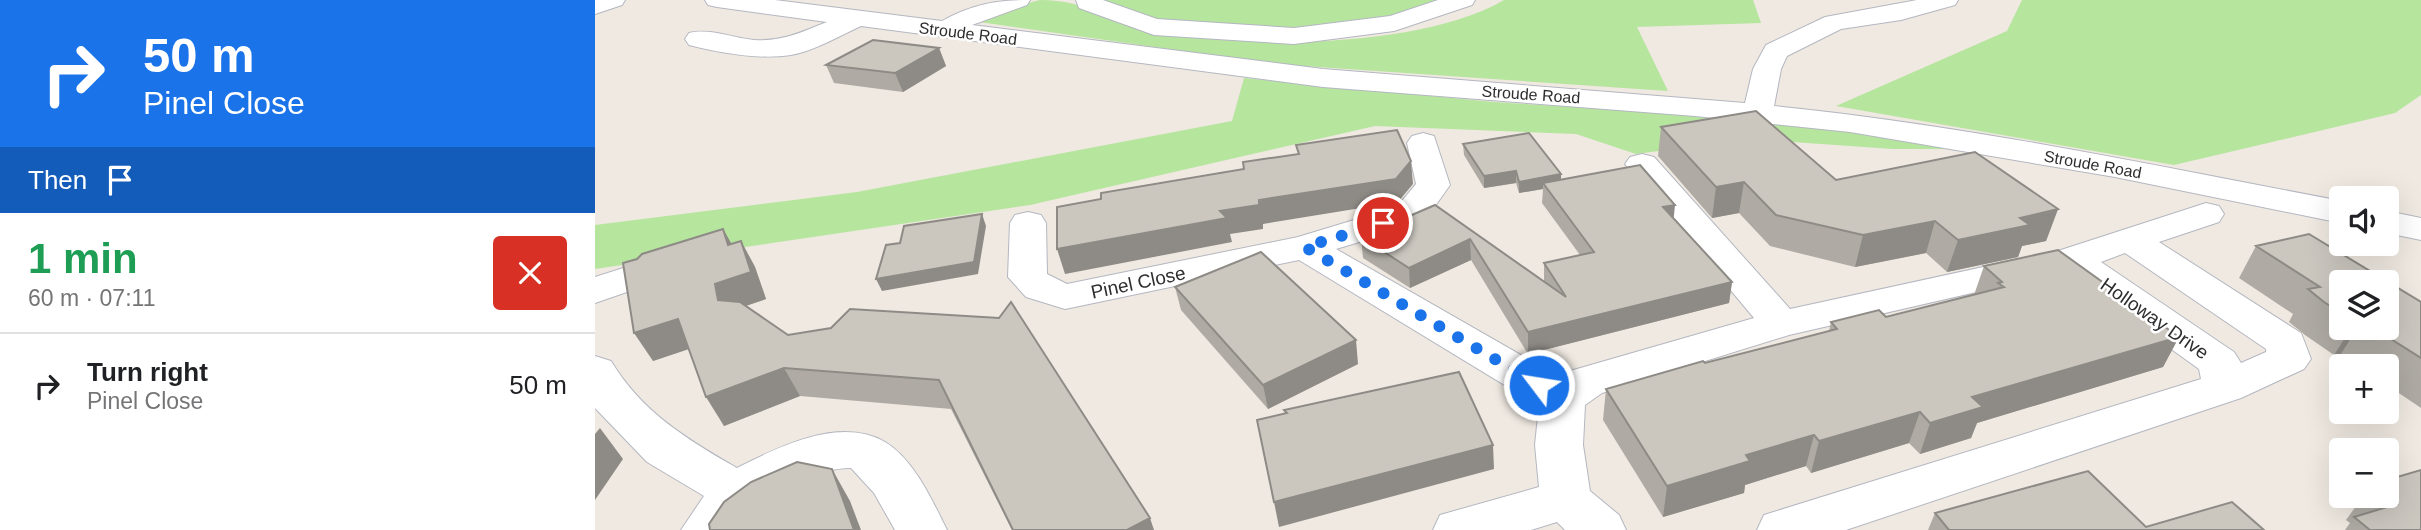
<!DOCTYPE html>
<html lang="en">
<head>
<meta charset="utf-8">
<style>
	:root { --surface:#fff; --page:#f6f6f6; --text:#202124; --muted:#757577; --line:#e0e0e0 }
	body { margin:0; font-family:Arial,sans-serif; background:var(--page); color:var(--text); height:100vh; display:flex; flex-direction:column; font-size:26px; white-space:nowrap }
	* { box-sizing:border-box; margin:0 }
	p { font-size:23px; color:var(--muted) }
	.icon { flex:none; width:38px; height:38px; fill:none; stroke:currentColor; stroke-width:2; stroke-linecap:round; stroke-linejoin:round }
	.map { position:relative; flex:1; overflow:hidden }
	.details { display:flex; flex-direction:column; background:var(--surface); width:595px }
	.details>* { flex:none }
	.top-card { background:#1a73e8; color:#fff; overflow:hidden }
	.tools { position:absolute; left:1734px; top:186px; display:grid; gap:14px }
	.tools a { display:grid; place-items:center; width:70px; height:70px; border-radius:7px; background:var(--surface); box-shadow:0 7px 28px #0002; font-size:35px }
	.pin { position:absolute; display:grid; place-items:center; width:60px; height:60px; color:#fff; margin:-30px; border:4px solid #fff; border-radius:50%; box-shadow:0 2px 7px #0007 }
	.me { position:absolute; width:77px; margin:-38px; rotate:301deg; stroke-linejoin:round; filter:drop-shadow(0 0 5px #0008) }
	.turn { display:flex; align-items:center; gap:24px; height:147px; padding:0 28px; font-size:32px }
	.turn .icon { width:91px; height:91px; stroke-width:2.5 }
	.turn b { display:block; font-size:49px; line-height:60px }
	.then { display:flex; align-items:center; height:66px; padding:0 28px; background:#0003; gap:14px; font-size:26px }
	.round { display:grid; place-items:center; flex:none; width:74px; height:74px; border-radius:7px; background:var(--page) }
	.headline { display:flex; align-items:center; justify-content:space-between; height:119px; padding:0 28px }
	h1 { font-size:42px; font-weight:600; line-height:52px; color:#1e9e55 }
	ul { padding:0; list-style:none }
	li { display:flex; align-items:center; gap:21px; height:105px; padding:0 28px; border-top:2px solid var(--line) }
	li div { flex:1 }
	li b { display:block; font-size:26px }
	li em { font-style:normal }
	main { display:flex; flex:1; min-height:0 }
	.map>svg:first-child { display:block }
</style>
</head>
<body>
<main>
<section class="details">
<div class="top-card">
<div class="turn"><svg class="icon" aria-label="right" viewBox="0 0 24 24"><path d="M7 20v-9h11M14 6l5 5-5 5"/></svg><div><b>50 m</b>Pinel Close</div></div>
<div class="then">Then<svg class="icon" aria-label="arrive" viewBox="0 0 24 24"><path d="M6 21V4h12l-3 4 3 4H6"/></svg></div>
</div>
<div class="headline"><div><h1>1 min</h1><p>60 m · 07:11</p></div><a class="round" style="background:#d93025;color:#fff"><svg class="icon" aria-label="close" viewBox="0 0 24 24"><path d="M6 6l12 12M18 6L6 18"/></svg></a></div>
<ul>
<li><svg class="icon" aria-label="right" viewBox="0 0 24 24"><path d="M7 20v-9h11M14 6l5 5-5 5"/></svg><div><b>Turn right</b><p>Pinel Close</p></div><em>50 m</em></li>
</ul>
</section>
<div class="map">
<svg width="1826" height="530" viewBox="0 0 1826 530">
	<rect width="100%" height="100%" fill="#efe9e1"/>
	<g fill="#b6e59e">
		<path d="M445,0c48,0 70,21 113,30 93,20 268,18 351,-30h249l8,23 -124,4 31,64 -394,-27 -295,-42 30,-14z"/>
		<path d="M503,0h364l-69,21 -165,12 -103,-19z"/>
		<path d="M1427,0h399v95l-26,18 -221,52 -338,-59 171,-75z"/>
		<path d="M649,78l250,24 270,17 203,30h-74l-146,-10 -111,15 -60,-20 -201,-8 -345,79 -435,64v-44l262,-33 375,-71z"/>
	</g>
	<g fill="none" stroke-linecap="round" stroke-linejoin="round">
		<g stroke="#b4b7c1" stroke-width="2">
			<g id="minor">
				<path d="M0,0h30l-3,5 -27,9z"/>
				<path d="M110,0h70l167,21c30,-17 55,-21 88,-21l-3,5 -55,20 351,44 422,34 8,-34 13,-24 59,-28 92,-17h41l-3,5 -54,15 -60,9 -54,27 -6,13 -7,37c191,19 379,59 567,95v22l-226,-46 -265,-45 -155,-16 -372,-29 -462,-61c-22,10 -47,25 -70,29 -33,5 -70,-2 -102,-10l-4,-6 4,-6c21,-5 43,5 65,7 27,2 48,-8 73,-18l-110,-15 -9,-2z"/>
				<path d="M481,0h27l54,19 137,9 96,-12 48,-16h37l-3,5 -78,26 -100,13 -140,-9 -75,-27z"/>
				<path d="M828,133l11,3 16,49 -27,38 -87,26 225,129 9,-7 184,-53 -129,-154 5,-7 12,-3 12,3 136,152 271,-59 145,-47 13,3 5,8 -5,8 -60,20 142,91 10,26 -7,10 -63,29 -395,132h-89l7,-15 437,-136 -2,-10 -135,-97 -275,63 -187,58 -17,12 -2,40 7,46 29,24 7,15h-61l-8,-8 -26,8h-98l7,-15 99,-28 -4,-42 4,-39 -240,-146 -234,49 -39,-12 -18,-20 2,-54 5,-8 13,-3 13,3 5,8 1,51 20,10 231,-47 99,-30 19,-23 -9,-41 5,-7zM1530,253l141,96v3l-25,11 -7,-11 -133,-90z"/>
				<path d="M1792,211l34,7v22l-34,-7z"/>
				<path d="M44,263l14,4 6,8 -6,8 -58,20v-26z"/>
				<path d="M0,356l16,5c30,50 75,78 126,107 41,-21 103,-52 148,-26 29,17 48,60 62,88h-52l-21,-37 -23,-25c-25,-1 -82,20 -99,39 -6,7 -11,15 -16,23h-55l23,-34 -57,-34 -52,-54z"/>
			</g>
		</g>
		<use href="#minor" fill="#fff" fill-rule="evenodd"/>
	</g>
	<g fill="#afaba4" fill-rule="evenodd">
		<path d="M344,48l7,18 -43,26 -69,-9 -8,-18z"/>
		<path d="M1066,127l175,53 222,29 -12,32 -24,5 -4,11 -71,15 -21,-19 -71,14 -85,-21 -31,-33 -27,5 -54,-62z"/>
		<path d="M868,144l98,30v6l113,38 58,64 -3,21 -201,51 -57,-94 -61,28 -47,-30 -2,-21 74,-32 109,77v-19l36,-8 -38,-52 1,-14 -24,4 -3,-10 -32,5 -20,-33z"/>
		<path d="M128,229l8,15 10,-3 14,26 11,32 -20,7 42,29 43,-7 19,-19 304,221h-142l-61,-121 -151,-13 -76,30 -36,-77 -35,12z"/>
		<path d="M1661,246l165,56v106l-34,-23v-19h-28l-18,-12 -7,1 -29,-20 -16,-13 4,-8 -54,-36zM1746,282l46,45h-46z"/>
		<path d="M1389,266l195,71 -16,30 -186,56 -6,15 -51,16 -11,-11 -98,30 -5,-7 -61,19 -1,8 -81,24 -60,-97 3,-31 223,-58 2,-9 55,-5 88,-22z"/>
		<path d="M580,287l183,77 -90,45 -87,-99z"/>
		<path d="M1826,470v60h-76l5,-7 -4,-3 18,-25h23z"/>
		<path d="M1340,513l211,14 118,3h-336z"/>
	</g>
	<g fill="#8e8b86">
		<path d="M344,48l7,18 -43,26 -8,-19z"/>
		<path d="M816,161l2,23 -15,18 -135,22v5l-33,5 2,8 -167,32 -8,-25 163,-38z"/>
		<path d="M921,171v12l-32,5v-12z"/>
		<path d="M966,174v12l-18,-3v6l-24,4v-11z"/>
		<path d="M1149,182l-5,31 -27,5 4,-31z"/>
		<path d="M1080,205l-2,20 -10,-18z"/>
		<path d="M1463,209l-12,32 -24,5 -4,11 -71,15 11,-32 62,-22z"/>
		<path d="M387,214l4,12 -8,48 -96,17 -6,-12z"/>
		<path d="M1340,221l-9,32 -71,14 8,-32z"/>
		<path d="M128,229l15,26 -10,-10z"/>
		<path d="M875,239l1,21 -61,28 -1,-20z"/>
		<path d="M146,241l14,26 11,32 -36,12 -12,-11 -3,-16z"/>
		<path d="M1137,282l-3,21 -201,51v-22z"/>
		<path d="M83,319l17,28 -42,14 -19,-28z"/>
		<path d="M1757,327h6l-17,27 -7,1z"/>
		<path d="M1584,337l-16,30 -186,56 -6,15 -51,16 10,-31 42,-26z"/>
		<path d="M761,340l2,24 -90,45 -5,-24z"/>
		<path d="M189,368l16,28 -76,30 -18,-29z"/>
		<path d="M1325,412l-11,31 -98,30 8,-32z"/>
		<path d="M5,428l23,31 -28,41v-66z"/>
		<path d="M1219,435l-8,31 -61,19 -1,8 -81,24 4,-31 79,-31z"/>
		<path d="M898,445l1,24 -215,58 -5,-25z"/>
		<path d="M237,469l18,32 11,29h-7z"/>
		<path d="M555,518l4,12h-27z"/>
	</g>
	<g fill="#cbc7bf" stroke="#8e8b86" stroke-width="2">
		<path d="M278,40l66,8 -44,25 -69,-8z"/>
		<path d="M1161,111l80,69 139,-28 83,57 -38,9 10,7 -72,15 -23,-19 -72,14 -87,-20 -32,-33 -28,5 -55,-60z"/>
		<path d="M802,130l14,31 -15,18 -137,21v5l-39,6 7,7 -170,31v-42l44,-8v-6l143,-24 -1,-7 56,-8 -3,-9z"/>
		<path d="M934,133l32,41 -42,8 -3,-11 -32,5 -21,-32z"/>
		<path d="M1045,165l35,40 -12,2 69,75 -204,50 -58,-93 -61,29 -48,-31 74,-32 131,92 -22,-34 50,-11 -51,-69z"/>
		<path d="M387,214l-8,48 -98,17 10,-34 14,-2 4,-17z"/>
		<path d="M128,229l5,16 13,-4 10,31 -36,12 3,16 22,2 48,33 43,-7 19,-19 149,9 12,-16 139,216 -23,12h-114l-74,-150 -155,-12 -78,29 -28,-78 -44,14 -11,-70 14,-4 5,-5z"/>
		<path d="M1714,234l112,68v56l-49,-31h15v-45h-46v31l-17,-11 -16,-13 12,-2 -64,-41z"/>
		<path d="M1463,250l121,87 -207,60 11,10 -53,16 -10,-11 -101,29 -5,-6 -68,20 4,6 -83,25 -61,-97 97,-28 2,2 132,-34 -6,-7 48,-12 7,7 118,-30 -6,-4 4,-1 -18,-16z"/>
		<path d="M666,252l95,88 -93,45 -88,-98z"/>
		<path d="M864,372l34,73 -219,57 -17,-82 30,-7 -3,-3z"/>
		<path d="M202,462l35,7 22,61h-144l-1,-6 15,-22 27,-20z"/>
		<path d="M1826,470v60h-51l-16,-13 43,-13 -11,-9h1v-15z"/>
		<path d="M1493,471l58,56 86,-25 32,28h-315l-14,-17z"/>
	</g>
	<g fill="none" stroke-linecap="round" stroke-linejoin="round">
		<path stroke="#1a73e8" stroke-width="12" stroke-dasharray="0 21.6" d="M788,223l-78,24 234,138"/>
	</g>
	<g text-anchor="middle" stroke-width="5" stroke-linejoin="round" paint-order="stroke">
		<g font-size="16" fill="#2e2e2e" stroke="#fff">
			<text transform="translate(373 33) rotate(7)" y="6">Stroude Road</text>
			<text transform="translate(936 94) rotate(4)" y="6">Stroude Road</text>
			<text transform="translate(1498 164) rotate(10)" y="6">Stroude Road</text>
		</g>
		<g font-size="19" fill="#2e2e2e" stroke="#fff">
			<text transform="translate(543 282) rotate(-12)" y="7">Pinel Close</text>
			<text transform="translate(1560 318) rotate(35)" y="7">Holloway Drive</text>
		</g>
	</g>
</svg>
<div class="tools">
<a><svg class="icon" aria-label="sound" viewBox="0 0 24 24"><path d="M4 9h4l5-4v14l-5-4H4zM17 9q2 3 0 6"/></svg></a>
<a><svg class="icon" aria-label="layers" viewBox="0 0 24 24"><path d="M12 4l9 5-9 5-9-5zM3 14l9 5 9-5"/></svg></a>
<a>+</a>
<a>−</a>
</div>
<div class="pin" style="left:788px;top:223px;background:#d93025"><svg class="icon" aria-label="arrive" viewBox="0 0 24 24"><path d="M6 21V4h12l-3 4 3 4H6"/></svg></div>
<svg class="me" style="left:944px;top:385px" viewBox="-20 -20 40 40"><circle r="17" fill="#1a73e8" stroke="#fff" stroke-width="3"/><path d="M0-11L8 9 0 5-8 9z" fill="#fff"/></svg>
</div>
</main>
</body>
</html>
